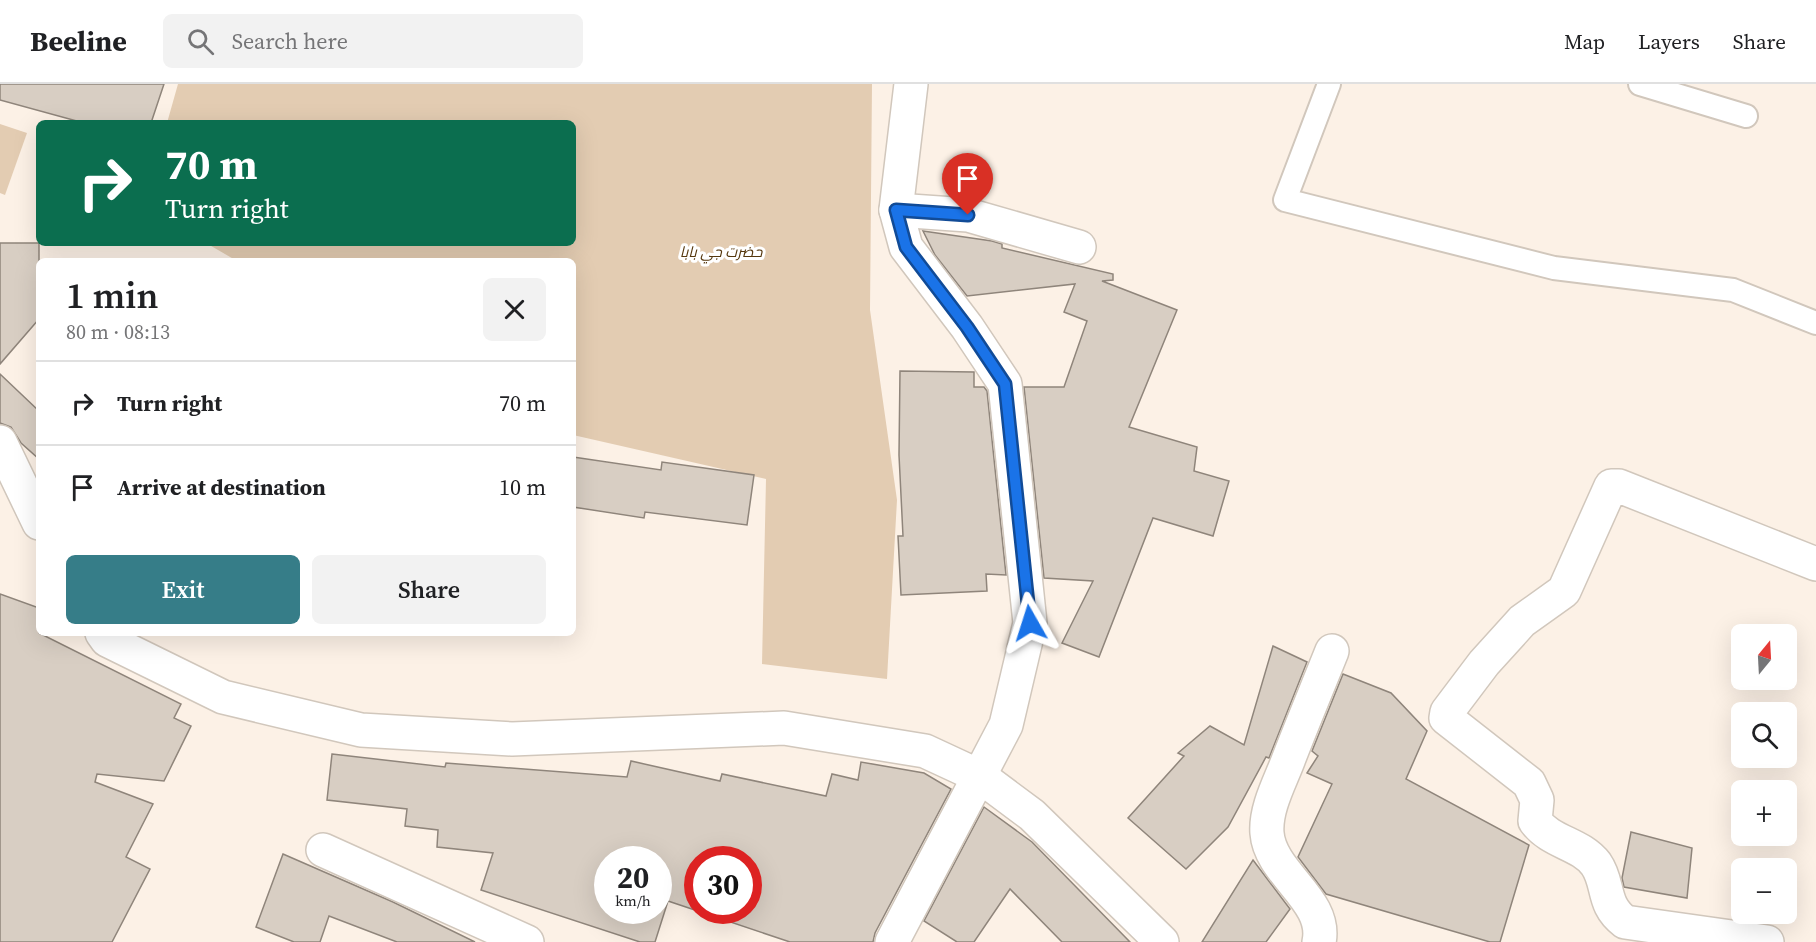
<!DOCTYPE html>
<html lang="en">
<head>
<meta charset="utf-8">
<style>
	:root { --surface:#fff; --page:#f2f2f2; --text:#202124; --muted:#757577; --line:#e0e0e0; --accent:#367d88 }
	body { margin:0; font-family:"Source Serif 4",Cairo,serif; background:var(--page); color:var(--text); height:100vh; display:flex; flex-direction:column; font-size:22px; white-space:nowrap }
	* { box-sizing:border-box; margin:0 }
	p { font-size:20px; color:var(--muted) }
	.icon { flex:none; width:33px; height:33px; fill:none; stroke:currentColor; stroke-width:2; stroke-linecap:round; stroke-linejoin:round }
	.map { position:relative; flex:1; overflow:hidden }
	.details { position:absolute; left:36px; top:174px; width:540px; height:378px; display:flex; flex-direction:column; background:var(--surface); border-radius:9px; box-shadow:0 6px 24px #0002 }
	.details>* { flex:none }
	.hud { position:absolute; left:36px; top:36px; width:540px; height:126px; border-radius:9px; box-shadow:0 6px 24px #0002; background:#0b6e4f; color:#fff; overflow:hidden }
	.needle { width:39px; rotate:18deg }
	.controls { position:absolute; left:1731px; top:540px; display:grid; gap:12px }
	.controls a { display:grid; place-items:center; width:66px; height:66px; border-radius:9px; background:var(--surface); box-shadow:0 6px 24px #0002; font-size:30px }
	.speed { position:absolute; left:594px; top:762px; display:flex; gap:12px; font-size:30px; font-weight:700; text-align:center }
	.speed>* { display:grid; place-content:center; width:78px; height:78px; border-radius:50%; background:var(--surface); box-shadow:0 6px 24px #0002; line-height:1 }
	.speed small { font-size:15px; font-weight:400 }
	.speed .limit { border:9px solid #d22; background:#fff; color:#111 }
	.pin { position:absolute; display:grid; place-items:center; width:51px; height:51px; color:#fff; margin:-62px -26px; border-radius:50% 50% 50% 0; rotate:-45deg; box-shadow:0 0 6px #0007 }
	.pin .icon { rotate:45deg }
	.me { position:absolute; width:66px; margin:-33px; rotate:354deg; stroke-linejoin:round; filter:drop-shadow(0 0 4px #0008) }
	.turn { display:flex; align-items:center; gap:21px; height:126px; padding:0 30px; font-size:27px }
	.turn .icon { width:78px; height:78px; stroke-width:2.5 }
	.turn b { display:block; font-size:42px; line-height:51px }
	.round { display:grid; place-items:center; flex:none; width:63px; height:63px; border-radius:9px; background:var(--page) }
	.overview { display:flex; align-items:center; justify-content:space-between; height:102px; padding:0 30px }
	h1 { font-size:36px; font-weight:600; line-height:45px }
	.primary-button { display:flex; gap:12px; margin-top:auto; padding:12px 30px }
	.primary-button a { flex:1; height:69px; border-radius:9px; background:var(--accent); color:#fff; font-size:24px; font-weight:600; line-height:69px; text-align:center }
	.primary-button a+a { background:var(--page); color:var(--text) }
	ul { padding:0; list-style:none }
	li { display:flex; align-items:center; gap:18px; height:84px; padding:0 30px; border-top:2px solid var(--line) }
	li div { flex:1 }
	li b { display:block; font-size:22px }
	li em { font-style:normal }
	header { display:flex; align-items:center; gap:36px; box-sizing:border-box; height:84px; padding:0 30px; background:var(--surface); border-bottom:2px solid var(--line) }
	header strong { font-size:28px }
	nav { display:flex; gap:33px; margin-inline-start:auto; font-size:21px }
	.search { width:420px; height:54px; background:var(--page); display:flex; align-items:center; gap:15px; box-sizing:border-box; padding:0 21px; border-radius:9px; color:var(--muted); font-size:22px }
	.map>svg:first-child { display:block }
</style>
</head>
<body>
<header>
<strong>Beeline</strong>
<div class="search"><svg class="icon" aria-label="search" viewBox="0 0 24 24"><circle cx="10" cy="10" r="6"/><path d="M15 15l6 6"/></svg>Search here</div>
<nav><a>Map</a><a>Layers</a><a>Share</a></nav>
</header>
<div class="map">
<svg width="1816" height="858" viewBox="0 0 1816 858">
	<rect width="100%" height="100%" fill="#fcf1e6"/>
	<g fill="#e3ccb2">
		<path d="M178,0h694l-2,226 27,190 -10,179 -125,-15 4,-185 -193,-44v-174h-336l-31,-18h367v-120h-406z"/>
		<path d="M0,40l27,9 -22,62 -5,-2z"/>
	</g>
	<g fill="#d8cec3" stroke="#8f857b" stroke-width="1.5" fill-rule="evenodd">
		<path d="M0,0h164l-13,39h-67l-84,-23z"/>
		<path d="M923,147l69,10 10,3v4l111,26v6l-11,1 75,29 -48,117 68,20 -3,24 35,10 -16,55 -60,-18 -54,139 -37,-14 31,-62 -49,-3 -20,-191h40l23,-66 -23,-9 11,-28 -108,12 -32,-41z"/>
		<path d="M0,159h39v76l-39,45z"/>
		<path d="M900,287l74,1v15h10l3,4 19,184 -20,-1 1,17 -86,4 -3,-59h5l-4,-81z"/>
		<path d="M0,290l39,37v48l-18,-16 -10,-16 -11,-4z"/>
		<path d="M573,373l88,13 1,-8 92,13 -7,50 -102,-13 -1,6 -71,-11z"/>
		<path d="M0,510l39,14v25l142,71 -7,14 17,8 -27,55 -67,-7 -2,8 58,22 -27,53 24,12 -38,73h-112z"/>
		<path d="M1273,562l34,16 -38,96 -3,-1 -38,70 -42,42 -58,-51 56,-62 -6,-3 32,-27 34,19z"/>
		<path d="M1343,590l48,19 36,38 -21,48 123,66 -29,97h-10l-164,-48 -28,-37 34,-73 -25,-11 11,-17 -6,-5z"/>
		<path d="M332,670l113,13 1,-4 181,14 4,-16 89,20 2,-7 104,22 6,-22 26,6 3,-18 63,11 27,16 -76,144 -2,9h-83l-122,-41 -13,41h-15l-159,-52 12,-37 -56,-6 1,-17 -33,-4 2,-17 -80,-9zM608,776h50v50h-50zM698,776h50v50h-50z"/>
		<path d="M984,723l48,35 98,100h-68l-52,-53 -36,53h-17l-33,-21z"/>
		<path d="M1631,748l61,16 -5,50 -63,-11 -2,-9z"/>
		<path d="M283,770l110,48 82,40h-78l-68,-26 -9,26h-26l-38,-15z"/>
		<path d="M1253,776l37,49 -24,33h-64z"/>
	</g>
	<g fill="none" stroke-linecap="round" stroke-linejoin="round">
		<g stroke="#d1c7bc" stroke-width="26">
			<g id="lane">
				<path d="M1329,0l-44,116 269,68 179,22 83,33"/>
				<path d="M1640,0l106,32"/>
			</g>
		</g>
		<g stroke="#d1c7bc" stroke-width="36">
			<g id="street">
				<path d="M896,126l72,5 111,32"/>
				<path d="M0,358l39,81"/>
				<path d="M102,549l5,7 116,57 138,33 151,9 272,-11 141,23 56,26 51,38 130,127"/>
				<path d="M323,766l204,92"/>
				<path d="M892,858l114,-217 24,-102 -25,-239 -38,-57 -61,-80 -10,-37 15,-126"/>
				<path d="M1319,858c9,-42 -49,-68 -52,-109 -2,-25 14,-53 22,-75 14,-36 29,-72 43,-107"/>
				<path d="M1767,858l-142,-20c-24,-18 -15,-38 -29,-58 -16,-21 -45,-21 -61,-43l2,-21 -8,-17 -83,-65 1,-6 37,-49 38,-42 42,-30 47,-105h8l197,78"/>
			</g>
		</g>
		<use href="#lane" stroke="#fff" stroke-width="22"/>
		<use href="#street" stroke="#fff" stroke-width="33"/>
	</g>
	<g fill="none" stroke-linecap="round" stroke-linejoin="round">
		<g stroke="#114b97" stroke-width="15">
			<path id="route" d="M968,131l-72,-5 10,37 61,80 38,57 25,239"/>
		</g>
		<use href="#route" stroke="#1a73e8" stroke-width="10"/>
	</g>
	<g text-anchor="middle" stroke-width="6" stroke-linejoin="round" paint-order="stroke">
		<g font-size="15" font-style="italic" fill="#55370d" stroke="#fff">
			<text x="721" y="173">حضرت جي بابا</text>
		</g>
	</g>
</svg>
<div class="controls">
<a><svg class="needle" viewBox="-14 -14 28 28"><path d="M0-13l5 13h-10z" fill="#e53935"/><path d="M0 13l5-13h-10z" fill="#757577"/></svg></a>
<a><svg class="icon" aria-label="search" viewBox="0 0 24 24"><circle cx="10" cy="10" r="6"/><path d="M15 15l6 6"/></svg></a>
<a>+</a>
<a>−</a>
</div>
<div class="speed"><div>20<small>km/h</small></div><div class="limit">30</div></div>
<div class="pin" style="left:968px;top:131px;background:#d93025"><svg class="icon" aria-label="arrive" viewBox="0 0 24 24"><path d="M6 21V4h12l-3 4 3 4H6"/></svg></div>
<svg class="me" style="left:1030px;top:539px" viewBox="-20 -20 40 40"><path d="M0-17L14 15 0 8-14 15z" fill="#1a73e8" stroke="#fff" stroke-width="4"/></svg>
<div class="hud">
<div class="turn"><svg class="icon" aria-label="right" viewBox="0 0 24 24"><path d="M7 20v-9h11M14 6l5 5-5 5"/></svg><div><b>70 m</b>Turn right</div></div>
</div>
<section class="details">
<div class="overview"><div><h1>1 min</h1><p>80 m · 08:13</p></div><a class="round"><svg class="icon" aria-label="close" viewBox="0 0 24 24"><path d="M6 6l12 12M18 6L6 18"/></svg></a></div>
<ul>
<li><svg class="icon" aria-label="right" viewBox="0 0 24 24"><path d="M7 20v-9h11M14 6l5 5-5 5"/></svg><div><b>Turn right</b></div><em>70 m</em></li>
<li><svg class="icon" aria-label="arrive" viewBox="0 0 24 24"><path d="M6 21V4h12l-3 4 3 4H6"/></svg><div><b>Arrive at destination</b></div><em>10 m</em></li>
</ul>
<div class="primary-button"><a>Exit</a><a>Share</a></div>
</section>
</div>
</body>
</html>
